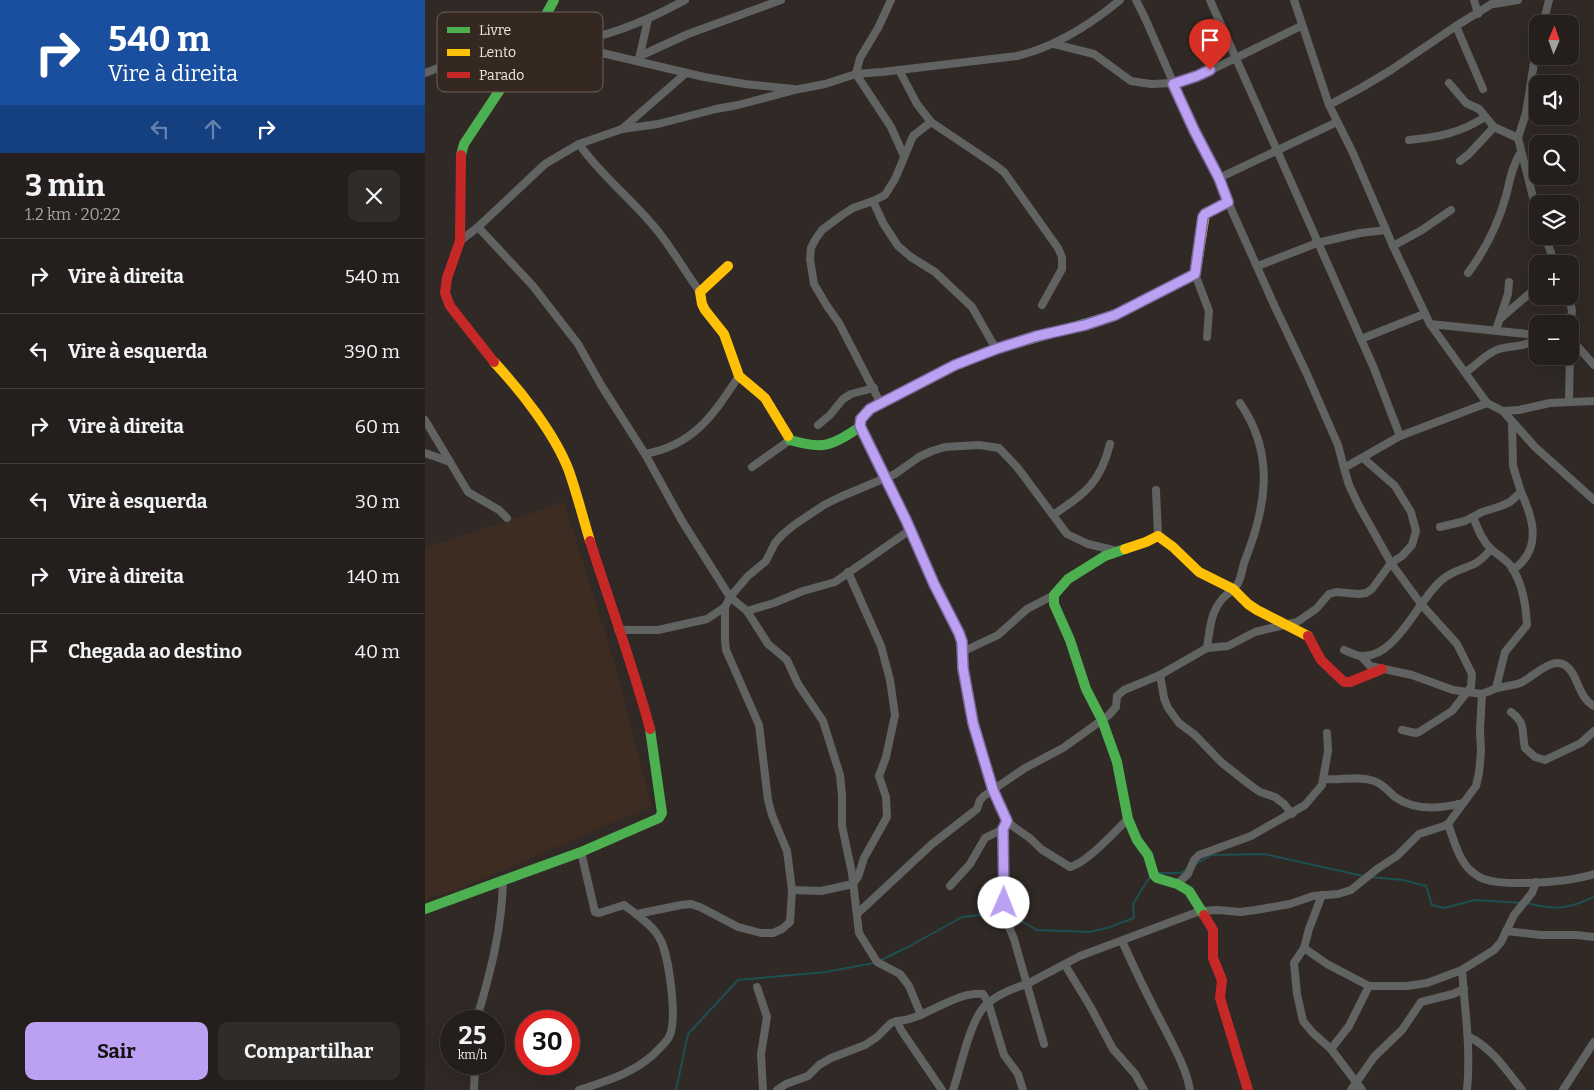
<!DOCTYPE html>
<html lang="pt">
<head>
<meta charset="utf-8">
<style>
	:root { --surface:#241f1c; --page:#302c29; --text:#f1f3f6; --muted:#a3a2a3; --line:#413d3b; --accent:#bca0f2 }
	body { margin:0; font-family:Bitter,serif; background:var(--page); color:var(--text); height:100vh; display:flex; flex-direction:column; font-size:19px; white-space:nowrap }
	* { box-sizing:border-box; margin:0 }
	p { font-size:16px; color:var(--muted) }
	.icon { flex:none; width:28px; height:28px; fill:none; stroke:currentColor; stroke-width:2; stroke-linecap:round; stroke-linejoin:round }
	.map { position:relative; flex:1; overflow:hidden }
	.drawer { display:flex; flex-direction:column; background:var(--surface); width:425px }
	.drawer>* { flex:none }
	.guide { background:#1a4fa0; color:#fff; overflow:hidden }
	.needle { width:32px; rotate:2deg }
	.tools { position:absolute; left:1104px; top:15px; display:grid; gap:10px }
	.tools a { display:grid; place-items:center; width:50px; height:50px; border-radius:10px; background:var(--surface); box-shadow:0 5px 20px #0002,0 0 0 1px var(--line); font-size:25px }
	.speed { position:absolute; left:15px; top:1010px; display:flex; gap:10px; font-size:25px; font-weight:700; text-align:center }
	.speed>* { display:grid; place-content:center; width:65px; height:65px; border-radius:50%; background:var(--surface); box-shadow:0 5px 20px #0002,0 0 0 1px var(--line); line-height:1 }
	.speed small { font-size:12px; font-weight:400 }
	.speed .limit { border:8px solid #d22; background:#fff; color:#111 }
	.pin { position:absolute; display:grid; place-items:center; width:42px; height:42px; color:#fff; margin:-51px -21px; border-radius:50% 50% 50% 0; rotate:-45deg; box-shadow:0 0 5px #0007 }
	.pin .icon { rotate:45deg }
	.me { position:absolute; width:55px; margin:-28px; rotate:1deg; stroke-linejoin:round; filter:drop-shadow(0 0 4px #0008) }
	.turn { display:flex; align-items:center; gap:18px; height:105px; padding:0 25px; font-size:22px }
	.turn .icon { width:65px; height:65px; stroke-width:2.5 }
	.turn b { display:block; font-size:35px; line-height:42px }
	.lanes { display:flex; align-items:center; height:48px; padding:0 25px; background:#0003; justify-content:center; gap:25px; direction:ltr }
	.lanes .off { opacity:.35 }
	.round { display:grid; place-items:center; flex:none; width:52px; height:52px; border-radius:10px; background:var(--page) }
	.overview { display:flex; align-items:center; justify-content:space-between; height:85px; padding:0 25px }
	h1 { font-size:30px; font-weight:700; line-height:38px }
	.primary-button { display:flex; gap:10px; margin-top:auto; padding:10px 25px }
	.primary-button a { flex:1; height:58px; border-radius:10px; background:var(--accent); color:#111; font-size:20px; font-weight:700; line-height:58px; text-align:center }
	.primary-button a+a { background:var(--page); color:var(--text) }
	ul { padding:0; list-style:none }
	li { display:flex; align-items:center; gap:15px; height:75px; padding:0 25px; border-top:1px solid var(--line) }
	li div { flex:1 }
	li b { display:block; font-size:19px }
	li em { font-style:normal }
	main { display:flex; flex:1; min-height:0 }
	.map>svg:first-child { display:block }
</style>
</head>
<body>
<main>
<section class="drawer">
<div class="guide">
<div class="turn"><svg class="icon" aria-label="right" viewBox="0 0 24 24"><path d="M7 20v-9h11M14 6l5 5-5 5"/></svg><div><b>540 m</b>Vire à direita</div></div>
<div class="lanes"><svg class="icon off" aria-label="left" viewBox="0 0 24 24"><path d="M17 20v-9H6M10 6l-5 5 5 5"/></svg><svg class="icon off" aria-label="ahead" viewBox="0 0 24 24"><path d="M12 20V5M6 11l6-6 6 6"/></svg><svg class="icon" aria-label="right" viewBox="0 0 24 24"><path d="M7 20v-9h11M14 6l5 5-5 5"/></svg></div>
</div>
<div class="overview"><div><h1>3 min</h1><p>1.2 km · 20:22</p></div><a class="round"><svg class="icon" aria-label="close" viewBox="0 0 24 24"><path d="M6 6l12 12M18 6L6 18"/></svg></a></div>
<ul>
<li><svg class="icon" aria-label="right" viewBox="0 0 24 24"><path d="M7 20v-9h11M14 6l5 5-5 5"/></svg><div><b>Vire à direita</b></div><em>540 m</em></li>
<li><svg class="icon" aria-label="left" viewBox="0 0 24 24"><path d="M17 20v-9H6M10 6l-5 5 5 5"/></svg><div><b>Vire à esquerda</b></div><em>390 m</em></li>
<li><svg class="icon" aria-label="right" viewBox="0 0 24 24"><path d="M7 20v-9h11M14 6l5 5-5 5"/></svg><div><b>Vire à direita</b></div><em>60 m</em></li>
<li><svg class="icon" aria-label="left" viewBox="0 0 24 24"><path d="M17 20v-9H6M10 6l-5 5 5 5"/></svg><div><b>Vire à esquerda</b></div><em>30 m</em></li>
<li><svg class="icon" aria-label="right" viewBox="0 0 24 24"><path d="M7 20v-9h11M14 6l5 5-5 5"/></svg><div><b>Vire à direita</b></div><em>140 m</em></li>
<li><svg class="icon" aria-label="arrive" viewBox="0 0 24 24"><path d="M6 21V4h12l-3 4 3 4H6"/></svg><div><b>Chegada ao destino</b></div><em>40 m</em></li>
</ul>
<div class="primary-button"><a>Sair</a><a>Compartilhar</a></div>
</section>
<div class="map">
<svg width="1169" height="1090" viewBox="0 0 1169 1090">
	<rect width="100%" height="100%" fill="#302925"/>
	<path fill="#3d2c22" d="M139,502l48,153 40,151 -185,80 -42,14v-352z"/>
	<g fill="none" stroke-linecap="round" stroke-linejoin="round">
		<g stroke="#1d5052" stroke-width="2">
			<path d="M771,864l15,-9 53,-1 99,22"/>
			<path d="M733,873h22l7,-3"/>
			<path d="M946,877l32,3 23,6 6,19 12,3 31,-8 47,3"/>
			<path d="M1101,903c30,7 40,7 68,-6"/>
			<path d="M584,917l16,6 12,7 52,2 18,-4 27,-10 -1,-14 14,-23 5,-5"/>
			<path d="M456,960l27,-13 54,-30 27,-3 13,1"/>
			<path d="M251,1090l12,-56 50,-54 88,-8 48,-9"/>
		</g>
		<g stroke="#616362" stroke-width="8">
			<path d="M466,0l-13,28 -18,30 -4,16 35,53 13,29"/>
			<path d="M711,0l9,18 49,112 25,48 9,24 47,105 31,65 32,73 6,23"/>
			<path d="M785,0l163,366 27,70"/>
			<path d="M869,0l35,105 23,46 41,95 37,78 57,79 16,8 32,36 59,53"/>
			<path d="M1049,0l4,14"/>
			<path d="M1069,4l24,-4"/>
			<path d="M1118,24l6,-24"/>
			<path d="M1031,26l27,63"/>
			<path d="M141,43c43,-6 81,-22 119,-43"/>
			<path d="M629,44l40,10 37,27 20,3 22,-1 24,-6 104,-51"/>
			<path d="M1112,44l-11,69 -8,25 19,75"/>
			<path d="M215,56l48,-22 93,-34"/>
			<path d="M214,59l9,-40"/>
			<path d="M0,73l46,-18 58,-9 27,-2 25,4 123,29 41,7 49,5"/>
			<path d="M1024,83l17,20 13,6 15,18 24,11"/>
			<path d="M904,105l32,-17 30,-18 65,-44 42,-26"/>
			<path d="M506,122l64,43 9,7 54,76 4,9v12l-20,36"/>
			<path d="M197,129l64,-56"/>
			<path d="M984,140c30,-3 51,-7 76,-23"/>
			<path d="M154,144c20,29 49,52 72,79 19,21 32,46 49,69"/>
			<path d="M1035,161l9,-7 25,-27"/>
			<path d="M794,178l118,-56"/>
			<path d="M448,201l10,22 15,23 13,11 24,15 37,35 24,42"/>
			<path d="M53,227l55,59 45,58 23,41 44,69 37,67 48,76 17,14 21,33 19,16 11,24 25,37 17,54 2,21v30l10,47 7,60 18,29 23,12 9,12 12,29"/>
			<path d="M1120,236l10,28"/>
			<path d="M35,241l18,-14 67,-63 34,-20 43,-15 36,-5 58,-15 22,-4 61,-16 26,-5 31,-10 26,-2 135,-16c38,-9 73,-31 103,-56"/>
			<path d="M968,246l29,-16 29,-20"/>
			<path d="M833,266l59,-23 43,-10 26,-3"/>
			<path d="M1043,273c18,-24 30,-49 38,-77 4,-16 6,-30 15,-44"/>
			<path d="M770,274l14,37 -2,26"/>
			<path d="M1144,296l3,15 -2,14"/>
			<path d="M1076,318l36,-31"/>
			<path d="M1005,324l107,11"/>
			<path d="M1071,330l12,-36 1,-12"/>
			<path d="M936,339l63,-25"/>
			<path d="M1145,341l8,6 16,18"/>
			<path d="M1041,372c11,-7 20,-19 33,-23 16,-4 22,-1 38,-10"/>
			<path d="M1144,401l1,-48"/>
			<path d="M456,404l-42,-81 -12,-17 -13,-22 -4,-25 1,-11 4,-8 7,-10 20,-15 11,-7 20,-7 12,-6 10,-16 18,-43 18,-14 -14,-18 -18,-34"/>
			<path d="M1078,411l16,-1 31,-7 44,-2"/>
			<path d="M0,420l43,72 31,18 8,8"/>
			<path d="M393,425l12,-10 13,-16 8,-5 23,-6"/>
			<path d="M435,427l99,206 3,9 1,26 11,55 19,67 14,31 -4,8 -18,9 -15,26 -20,22"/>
			<path d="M0,453l25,9"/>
			<path d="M220,454c49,-9 68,-39 94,-78"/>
			<path d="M327,467l38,-27"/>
			<path d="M731,490l2,46"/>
			<path d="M628,515c32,-22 47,-31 57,-71"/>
			<path d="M1048,517c5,12 9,24 19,33 6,5 13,9 18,15 12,16 16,40 17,60l-22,27 -9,36"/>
			<path d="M1015,527l25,-6 17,-9 19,-6 9,-4 11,-10 -8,-26 -1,-44"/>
			<path d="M1088,570c29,-21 21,-50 8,-78"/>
			<path d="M322,611l27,-8 29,-12 32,-9 75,-52"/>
			<path d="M193,630h40l49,-11 18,-12 5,-10 18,-21 18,-15 9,-18 7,-8 12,-10 30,-20 16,-8 55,-23 24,-17 13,-6 13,-4 34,-2 20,3 18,19 50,67 21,10 29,7"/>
			<path d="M782,648c3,-19 3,-35 16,-50 4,-4 10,-8 14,-13 4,-6 5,-15 7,-22 22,-55 32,-108 -4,-160"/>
			<path d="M919,650c5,2 12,6 18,6 35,2 57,-59 81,-77 9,-8 21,-10 31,-15 7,-3 12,-9 17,-15"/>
			<path d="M537,652l36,-17 29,-26 27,-14"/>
			<path d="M735,675l4,23 4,10 11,15 16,12 26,27 29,23 10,7 15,5 9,7 8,10"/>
			<path d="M1057,694c5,-2 10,-4 15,-6 7,-2 15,-2 23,-5 15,-6 38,-36 53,-9 6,11 9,26 21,32"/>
			<path d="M1086,712c16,12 10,20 14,36l10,9 10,3 36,-17 13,-12"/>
			<path d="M977,730l14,3 3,-1 33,-21 19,-24 1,-13 -15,-30 -36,-40 -30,-41 -32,-57 -10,-21 -5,-17 56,-32 87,-33"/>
			<path d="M899,779c16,2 33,-4 50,2 9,3 14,10 21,16 20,14 45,12 67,6"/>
			<path d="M582,821l7,6 17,12 10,10 29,18c17,-4 44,-35 58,-48"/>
			<path d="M1023,824c6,16 10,35 23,47 4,3 8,7 13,8 23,8 86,3 110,-5"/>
			<path d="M578,829v25l2,23 -1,38 10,24 30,105"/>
			<path d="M752,884l11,-10 6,-14 5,-5 52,-19 54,-31 17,-20 6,-34 -1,-18"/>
			<path d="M367,890l29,1 32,-7 5,-7 6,-19 23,-41 -1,-20 -7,-21 7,-19 9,-42 -5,-35 -9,-34 -33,-74"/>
			<path d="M897,895l-13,34 -5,19 23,16 42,22"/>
			<path d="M433,913l74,-69 45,-35 3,-9 4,-4 41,-28 38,-20 46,-33 7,-8 1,-11 7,-6 36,-15 47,-27 21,-2 27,-14 42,-10 19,-13 13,-15 7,-2 22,2 8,-1 6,-4 19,-26 11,-7 10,-11 4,-14 -5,-19 -16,-26 -32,-28"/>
			<path d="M212,914l44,-9 10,-1 9,3 38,20 23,6h12l9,-4 8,-7 2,-32 -5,-39 -15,-36 -4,-15 -9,-75 -33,-75 -1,-10v-33"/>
			<path d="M1081,931l35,4h35l18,2"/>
			<path d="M697,941c13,29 28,60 43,88 10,20 21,39 25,61"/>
			<path d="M879,948l-10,15 3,31 6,27 10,12 18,16 31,41"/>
			<path d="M640,965l25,41 23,43 22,25 9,16"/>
			<path d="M332,987l10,30 -6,37 2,36"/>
			<path d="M51,1021c14,-46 26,-92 27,-140"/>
			<path d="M472,1021c30,-2 57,-30 86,-27l5,8 16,53 14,19 5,16"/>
			<path d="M1044,1037c22,10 38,34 53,53"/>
			<path d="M906,1049l18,-23 20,-40h38l20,-3 35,-13"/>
			<path d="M49,1090l1,-26"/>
			<path d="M154,1090c27,-9 53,-16 75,-36 5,-6 12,-11 15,-17 9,-16 0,-82 -9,-98 -6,-13 -25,-26 -36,-34l-25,8 -4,-1 -14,-60"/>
			<path d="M352,1090l9,-6 22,-8 11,-11 12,-7 34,-13 12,-8 14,-14 6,-2 4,9 41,60"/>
			<path d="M528,1090c8,-22 17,-73 35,-87 11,-9 26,-15 39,-19l53,-28 120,-45 18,-1 22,2 16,-2 34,-6 23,-8 25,-2 13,-4 26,-21 20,-13 22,-22 25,-8 4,-2 28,-38 3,-13 2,-22 -1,-21 2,-36 -29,-4 -41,-15 -42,-9 -8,-9"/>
			<path d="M926,1090l23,-33 28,-27 19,-28 32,-8 11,-5"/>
			<path d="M1042,1090c4,-40 -2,-79 -5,-120l32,-20 7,-8 13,-27 18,-22 4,-11"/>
			<path d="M1138,1090l31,-48"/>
		</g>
		<g stroke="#4caf50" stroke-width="10">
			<path d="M36,155l3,-11 65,-98 25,-46"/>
			<path d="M363,436l2,4c34,10 41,6 70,-13v-8l10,-10 85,-44 41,-16 119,-34 80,-41 1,-4"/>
			<path d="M700,549l-20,7 -37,23 -14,16v9l16,36 16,49 16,31 15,42 11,57 9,21 11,15 6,20 3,3 20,6 12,7 15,24"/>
			<path d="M0,909l156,-57 78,-34 3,-5 -12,-84"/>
		</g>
		<g stroke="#ffc107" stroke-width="10">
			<path d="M303,266l-28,26 2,12 3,6 19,24 15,42 26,22 23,38"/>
			<path d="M771,270l9,-56 23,-12"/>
			<path d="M69,362c27,29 61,72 75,109 8,23 14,47 21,70"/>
			<path d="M700,549l21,-7 12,-6 15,11 26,25 34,17 15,15 9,6 51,26"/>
		</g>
		<g stroke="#c62828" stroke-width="10">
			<path d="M36,155l-1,86 -13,37 -2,15 5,13 44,56"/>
			<path d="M165,541c20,63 43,124 60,188"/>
			<path d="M883,636l13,24 23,22h6l32,-13"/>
			<path d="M779,915l9,15v28l9,22 -2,18 28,92"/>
		</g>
	</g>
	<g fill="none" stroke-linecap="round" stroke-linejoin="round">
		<g stroke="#7a689d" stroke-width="12">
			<path id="route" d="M579,903l-1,-74 4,-8 -14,-31 -20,-67 -10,-55 -1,-26 -3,-9 -25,-49 -28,-64 -46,-94 1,-7 9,-10 85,-44 41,-16 41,-13 48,-11 30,-10 80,-41 8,-57 2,-3 23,-12 -9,-24 -25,-48 -21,-46 24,-8 13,-6"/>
		</g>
		<use href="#route" stroke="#bca0f2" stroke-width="9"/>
	</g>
	<rect x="12" y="12" width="166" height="80" rx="8" fill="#352820" stroke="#6d615a" stroke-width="1"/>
	<rect x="22" y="27" width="23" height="6" fill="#4caf50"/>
	<rect x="22" y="49" width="23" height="7" fill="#ffc107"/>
	<rect x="22" y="72" width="23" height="6" fill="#c62828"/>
	<g font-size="14" fill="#efe5e0">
		<text x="54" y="35">Livre</text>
		<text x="54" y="57">Lento</text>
		<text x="54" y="80">Parado</text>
	</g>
</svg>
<div class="tools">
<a><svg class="needle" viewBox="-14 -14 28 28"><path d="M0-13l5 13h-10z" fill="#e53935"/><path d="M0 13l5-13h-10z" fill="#a3a2a3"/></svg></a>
<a><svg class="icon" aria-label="sound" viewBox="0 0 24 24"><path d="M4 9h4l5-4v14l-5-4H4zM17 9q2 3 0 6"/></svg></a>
<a><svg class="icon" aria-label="search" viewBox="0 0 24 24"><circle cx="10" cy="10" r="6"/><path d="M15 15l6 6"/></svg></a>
<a><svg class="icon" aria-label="layers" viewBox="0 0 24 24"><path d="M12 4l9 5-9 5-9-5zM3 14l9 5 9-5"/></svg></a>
<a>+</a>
<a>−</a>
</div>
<div class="speed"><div>25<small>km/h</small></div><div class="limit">30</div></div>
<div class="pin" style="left:785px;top:70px;background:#d93025"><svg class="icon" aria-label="arrive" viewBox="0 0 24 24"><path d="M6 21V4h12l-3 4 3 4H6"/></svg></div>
<svg class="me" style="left:579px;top:903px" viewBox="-20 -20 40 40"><circle r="19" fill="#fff"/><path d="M0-13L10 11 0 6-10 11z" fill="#bca0f2"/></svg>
</div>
</main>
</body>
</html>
